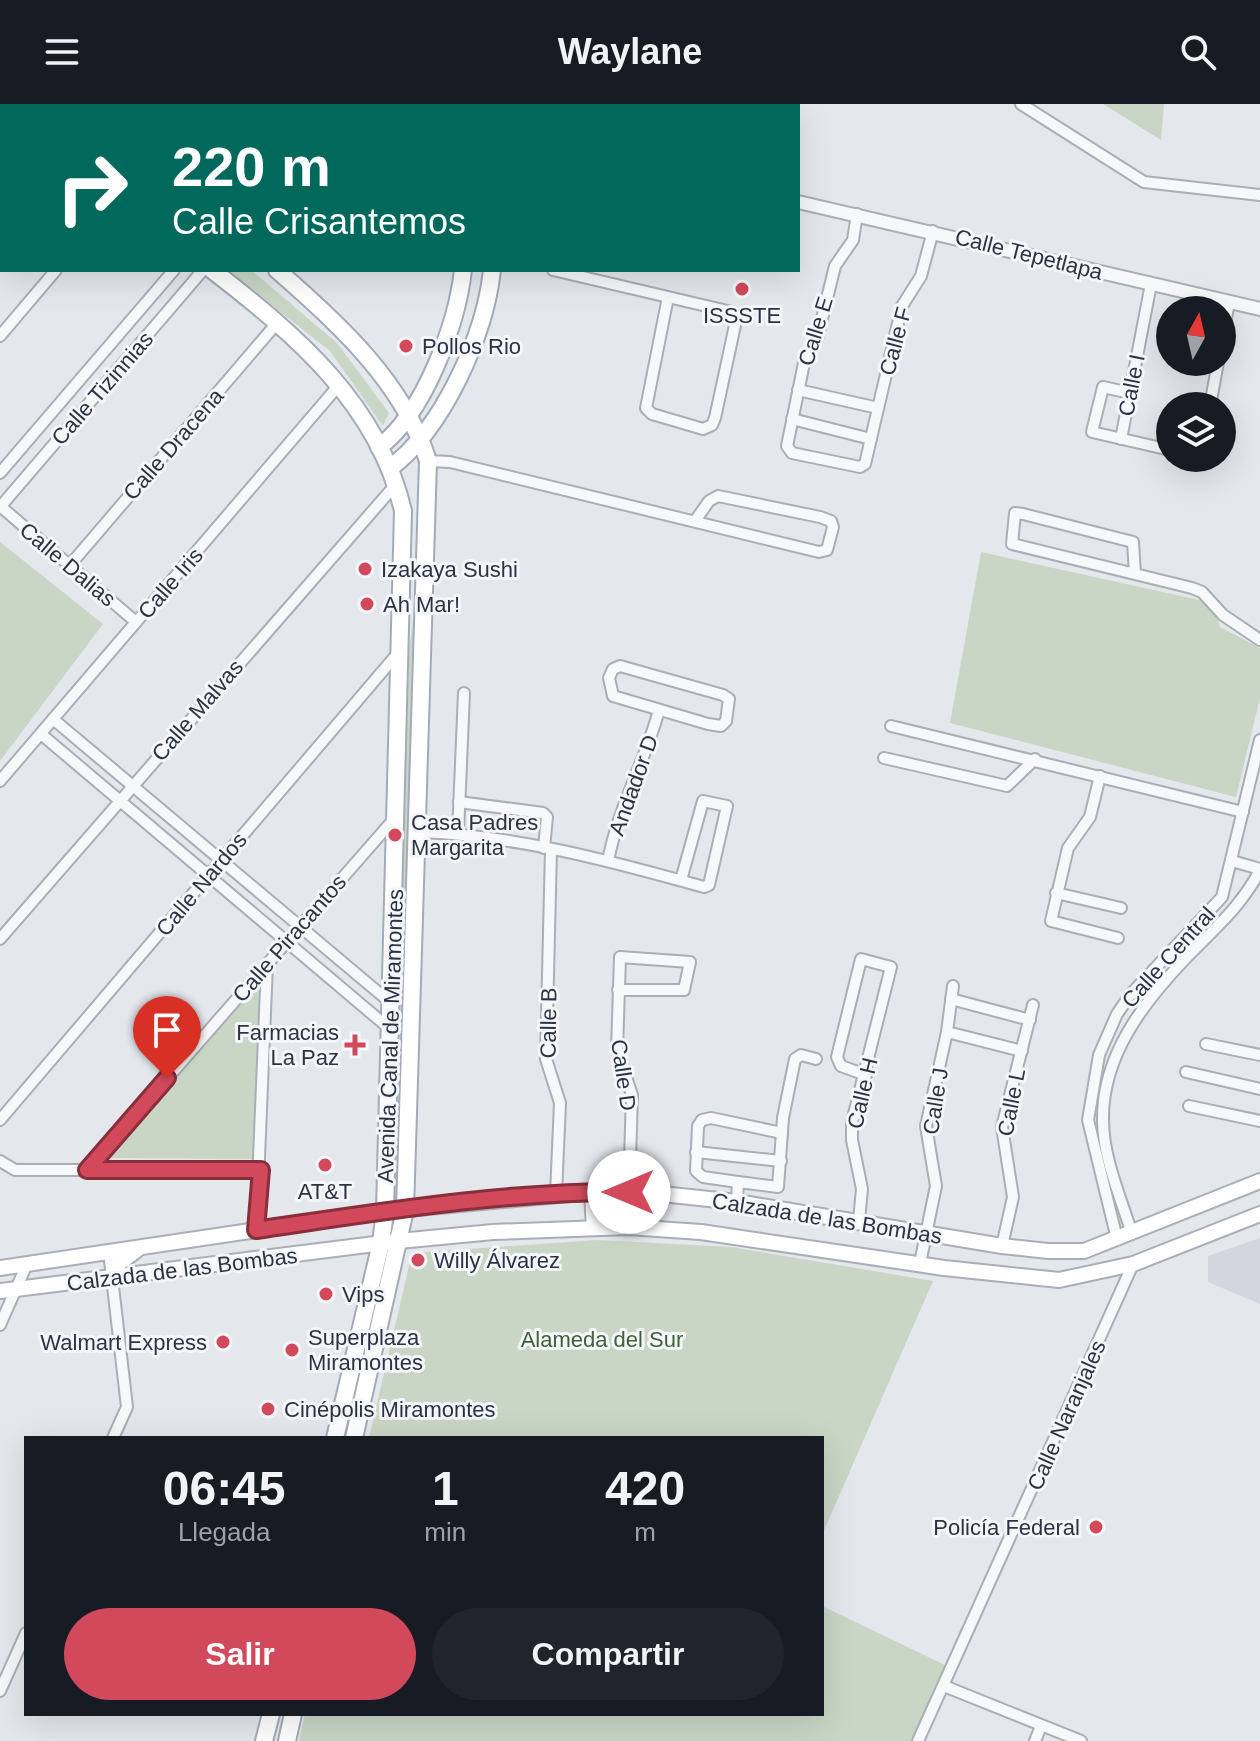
<!DOCTYPE html>
<html lang="es">
<head>
<meta charset="utf-8">
<style>
	:root { --surface:#171b24; --page:#20242c; --text:#f1f3f6; --muted:#9ea1a6; --accent:#d1495b }
	body { margin:0; font-family:Arial,sans-serif; background:var(--page); color:var(--text); height:100vh; display:flex; flex-direction:column; font-size:30px; white-space:nowrap }
	* { box-sizing:border-box; margin:0 }
	p { font-size:26px; color:var(--muted) }
	.icon { flex:none; width:44px; height:44px; fill:none; stroke:currentColor; stroke-width:2; stroke-linecap:round; stroke-linejoin:round }
	.map { position:relative; flex:1; overflow:hidden }
	.sheet { position:absolute; left:24px; top:1332px; width:800px; height:280px; display:flex; flex-direction:column; background:var(--surface); border-radius:0px; box-shadow:0 8px 32px #0002 }
	.sheet>* { flex:none }
	.top-card { position:absolute; left:0px; top:0px; width:800px; height:168px; box-shadow:0 8px 32px #0002; background:#00695c; color:#fff; overflow:hidden }
	.needle { width:52px; rotate:8deg }
	.fabs { position:absolute; left:1156px; top:192px; display:grid; gap:16px }
	.fabs a { display:grid; place-items:center; width:80px; height:80px; border-radius:50%; background:var(--surface); box-shadow:0 8px 32px #0002; font-size:40px }
	.pin { position:absolute; display:grid; place-items:center; width:68px; height:68px; color:#fff; margin:-82px -34px; border-radius:50% 50% 50% 0; rotate:-45deg; box-shadow:0 0 8px #0007 }
	.pin .icon { rotate:45deg }
	.me { position:absolute; width:88px; margin:-44px; rotate:270deg; stroke-linejoin:round; filter:drop-shadow(0 0 6px #0008) }
	.turn { display:flex; align-items:center; gap:28px; height:168px; padding:0 40px; font-size:36px }
	.turn .icon { width:104px; height:104px; stroke-width:2.5 }
	.turn b { display:block; font-size:56px; line-height:68px }
	.eta { display:flex; justify-content:space-evenly; align-items:center; height:136px; text-align:center }
	.eta b { font-size:48px; font-weight:700; line-height:56px }
	.button { display:flex; gap:16px; margin-top:auto; padding:16px 40px }
	.button a { flex:1; height:92px; border-radius:48px; background:var(--accent); color:#fff; font-size:32px; font-weight:700; line-height:92px; text-align:center }
	.button a+a { background:var(--page); color:var(--text) }
	header { display:flex; justify-content:space-between; align-items:center; height:104px; padding:0 40px; background:var(--surface); font-size:36px; font-weight:700 }
	.map>svg:first-child { display:block }
</style>
</head>
<body>
<header><svg class="icon" aria-label="menu" viewBox="0 0 24 24"><path d="M4 6h16M4 12h16M4 18h16"/></svg>Waylane<svg class="icon" aria-label="search" viewBox="0 0 24 24"><circle cx="10" cy="10" r="6"/><path d="M15 15l6 6"/></svg></header>
<div class="map">
<svg width="1260" height="1637" viewBox="0 0 1260 1637">
	<rect width="100%" height="100%" fill="#e4e7ec"/>
	<path fill="#d2d6de" d="M1260,1134v66l-52,-22v-26z"/>
	<g fill="#c9d6c5">
		<path d="M1103,0h61l-3,36z"/>
		<path d="M227,166h24l86,73 52,70 -6,13 -53,-75z"/>
		<path d="M0,438l103,82 -103,137z"/>
		<path d="M981,448l232,51 7,24 40,21v50l-24,99 -286,-74z"/>
		<path d="M414,508l-15,527 -4,-1 14,-487z"/>
		<path d="M264,868l-8,187 -151,-1z"/>
		<path d="M597,1136l134,7 202,34 -111,254v-97h-453l43,-185z"/>
		<path d="M822,1502l125,60 -35,75h-613l6,-27h517z"/>
	</g>
	<g fill="none" stroke-linecap="round" stroke-linejoin="round">
		<g stroke="#a9aeb7" stroke-width="14">
			<g id="minor">
				<path d="M1021,0l123,78 116,13"/>
				<path d="M0,89l2,-2"/>
				<path d="M857,110l-4,26 -18,26 -18,73 -13,24 -17,83 5,7 68,14 5,-3 37,-158 19,-30 12,-45"/>
				<path d="M553,166l179,42 5,4 -22,102 -3,7 -9,4 -51,-15 -6,-6 22,-111"/>
				<path d="M0,232l56,-66"/>
				<path d="M1222,236l7,-38"/>
				<path d="M798,286l80,18"/>
				<path d="M1130,289l-27,-6 -11,45 78,18"/>
				<path d="M1210,302l8,-44"/>
				<path d="M792,315l79,20"/>
				<path d="M1121,335l30,-155"/>
				<path d="M428,357l22,1 369,90 8,-2 6,-23 -2,-6 -11,-4 -102,-21 -9,5 -14,20"/>
				<path d="M0,369l174,-203"/>
				<path d="M0,402l136,116"/>
				<path d="M1,402l202,-236"/>
				<path d="M70,461l207,-242"/>
				<path d="M1135,470l-2,-32 -110,-28 -8,-1 -3,31 180,44 10,4 21,23 37,25"/>
				<path d="M620,562l103,29 6,4 -3,22 -5,5 -13,-2 -95,-28 -4,-18 4,-9z"/>
				<path d="M53,615l338,284"/>
				<path d="M891,622l352,86"/>
				<path d="M41,630l349,295"/>
				<path d="M884,654l123,28 28,-27"/>
				<path d="M1100,672l-10,41 -22,31 -17,73 67,17"/>
				<path d="M0,677l339,-396"/>
				<path d="M459,698l84,11 4,4 -3,31"/>
				<path d="M418,728c97,3 193,29 286,55l5,-2 18,-79 -24,-5 -22,79"/>
				<path d="M458,730l6,-141"/>
				<path d="M551,745l-5,210 14,44 -4,91"/>
				<path d="M608,757c10,-53 37,-99 51,-151"/>
				<path d="M1232,757l28,8"/>
				<path d="M1056,789l65,15"/>
				<path d="M0,835l397,-456"/>
				<path d="M618,886h66l6,-28 -70,-5 -3,93 15,45 -3,97"/>
				<path d="M951,895l79,21"/>
				<path d="M947,928l75,19"/>
				<path d="M1206,940l54,11"/>
				<path d="M1186,968l74,17"/>
				<path d="M1189,1002l71,15"/>
				<path d="M0,1016l398,-467"/>
				<path d="M696,1048l85,9"/>
				<path d="M0,1057l15,9h246"/>
				<path d="M87,1066l307,-351"/>
				<path d="M738,1078l-35,-5 -7,-6 2,-45 4,-6 9,-2 71,15"/>
				<path d="M737,1098l1,-20 40,5 5,-69 12,-59 6,-4 15,4"/>
				<path d="M859,1116l3,-31 -10,-49v-18l39,-155 -30,-8 -24,98 4,9 25,9"/>
				<path d="M256,1126l11,-266"/>
				<path d="M1132,1130c-11,-36 -29,-76 -29,-114 -1,-64 40,-117 82,-161 27,-28 57,-53 75,-89"/>
				<path d="M1117,1135l-29,-119 11,-65 18,-41 13,-19 92,-98 38,-157"/>
				<path d="M1002,1142l11,-49 -11,-70 31,-122"/>
				<path d="M109,1148l18,155 -14,31"/>
				<path d="M920,1159l16,-77 -10,-60 21,-94 6,-46"/>
				<path d="M0,1221l27,-61"/>
				<path d="M944,1582l137,55"/>
				<path d="M0,1587l26,-58"/>
				<path d="M918,1637l215,-477"/>
				<path d="M1035,1637l6,-15"/>
			</g>
		</g>
		<g stroke="#a9aeb7" stroke-width="16">
			<path id="tertiary" d="M798,98l462,107"/>
		</g>
		<g stroke="#a9aeb7" stroke-width="18">
			<g id="secondary">
				<path d="M592,1088l2,36"/>
				<path d="M0,1164l385,-57 207,-19 70,2 75,8 265,44 46,5h36l176,-70"/>
				<path d="M112,1174l5,-13 20,-15"/>
				<path d="M0,1187l399,-50 94,-9 135,-5 73,5 243,36 115,12 74,-16 127,-50"/>
			</g>
		</g>
		<g stroke="#a3abb8" stroke-width="20">
			<g id="primary">
				<path d="M45,0l3,2"/>
				<path d="M465,0v2"/>
				<path d="M494,0v2"/>
				<path d="M0,13l2,2"/>
				<path d="M212,166c83,64 167,135 191,241l-18,700 -4,32 -46,195"/>
				<path d="M277,166c60,52 127,113 151,191l-23,749 -51,228"/>
				<path d="M379,343c45,-33 78,-123 84,-177"/>
				<path d="M390,364c53,-39 95,-133 102,-198"/>
				<path d="M264,1637l7,-27"/>
				<path d="M287,1637l6,-27"/>
			</g>
		</g>
		<use href="#minor" stroke="#f7f8fa" stroke-width="10"/>
		<use href="#tertiary" stroke="#f7f8fa" stroke-width="12"/>
		<use href="#secondary" stroke="#fff" stroke-width="14"/>
		<use href="#primary" stroke="#fff" stroke-width="16"/>
	</g>
	<g fill="none" stroke-linecap="round" stroke-linejoin="round">
		<g stroke="#882f3b" stroke-width="20">
			<path id="route" d="M167,974l-80,92h174l-5,60c123,-18 249,-39 373,-38"/>
		</g>
		<use href="#route" stroke="#d1495b" stroke-width="14"/>
	</g>
	<g fill="#d1495b" stroke="#f4f6f9" stroke-width="3">
		<circle cx="742" cy="185" r="8"/>
		<circle cx="406" cy="242" r="8"/>
		<circle cx="365" cy="465" r="8"/>
		<circle cx="367" cy="500" r="8"/>
		<circle cx="395" cy="731" r="8"/>
		<path d="M351 929h8v8h8v8h-8v8h-8v-8h-8v-8h8z"/>
		<circle cx="325" cy="1061" r="8"/>
		<circle cx="418" cy="1156" r="8"/>
		<circle cx="326" cy="1190" r="8"/>
		<circle cx="223" cy="1238" r="8"/>
		<circle cx="292" cy="1246" r="8"/>
		<circle cx="268" cy="1305" r="8"/>
		<circle cx="1096" cy="1423" r="8"/>
	</g>
	<g text-anchor="middle" stroke-width="6" stroke-linejoin="round" paint-order="stroke">
		<g font-size="22" fill="#2b3445" stroke="#f4f6f9">
			<text transform="translate(1029 150) rotate(14)" y="8">Calle Tepetlapa</text>
			<text transform="translate(815 227) rotate(-73)" y="8">Calle E</text>
			<text transform="translate(895 237) rotate(-75)" y="8">Calle F</text>
			<text transform="translate(1131 281) rotate(-79)" y="8">Calle I</text>
			<text transform="translate(102 284) rotate(-49)" y="8">Calle Tizinnias</text>
			<text transform="translate(173 340) rotate(-49)" y="8">Calle Dracena</text>
			<text transform="translate(68 460) rotate(40)" y="8">Calle Dalias</text>
			<text transform="translate(170 479) rotate(-49)" y="8">Calle Iris</text>
			<text transform="translate(197 606) rotate(-49)" y="8">Calle Malvas</text>
			<text transform="translate(633 681) rotate(-70)" y="8">Andador D</text>
			<text transform="translate(201 780) rotate(-50)" y="8">Calle Nardos</text>
			<text transform="translate(289 834) rotate(-49)" y="8">Calle Piracantos</text>
			<text transform="translate(1168 853) rotate(-48)" y="8">Calle Central</text>
			<text transform="translate(548 919) rotate(-89)" y="8">Calle B</text>
			<text transform="translate(390 932) rotate(-88)" y="8">Avenida Canal de Miramontes</text>
			<text transform="translate(624 971) rotate(82)" y="8">Calle D</text>
			<text transform="translate(862 989) rotate(-77)" y="8">Calle H</text>
			<text transform="translate(935 997) rotate(-81)" y="8">Calle J</text>
			<text transform="translate(1011 998) rotate(-79)" y="8">Calle L</text>
			<text transform="translate(827 1114) rotate(9)" y="8">Calzada de las Bombas</text>
			<text transform="translate(182 1165) rotate(-7)" y="8">Calzada de las Bombas</text>
			<text transform="translate(1066 1311) rotate(-66)" y="8">Calle Naranjales</text>
		</g>
		<g font-size="22" fill="#2b3445" stroke="#f4f6f9" text-anchor="start">
			<text x="742" y="219" text-anchor="middle">ISSSTE</text>
			<text x="422" y="250">Pollos Rio</text>
			<text x="381" y="473">Izakaya Sushi</text>
			<text x="383" y="508">Ah Mar!</text>
			<text x="411" y="726">Casa Padres<tspan x="411" dy="25">Margarita</tspan></text>
			<text x="339" y="936" text-anchor="end">Farmacias<tspan x="339" dy="25">La Paz</tspan></text>
			<text x="325" y="1095" text-anchor="middle">AT&amp;T</text>
			<text x="434" y="1164">Willy Álvarez</text>
			<text x="342" y="1198">Vips</text>
			<text x="308" y="1241">Superplaza<tspan x="308" dy="25">Miramontes</tspan></text>
			<text x="207" y="1246" text-anchor="end">Walmart Express</text>
			<text x="284" y="1313">Cinépolis Miramontes</text>
			<text x="1080" y="1431" text-anchor="end">Policía Federal</text>
		</g>
		<g font-size="22" fill="#3f6138" stroke="#f4f6f9">
			<text x="602" y="1243">Alameda del Sur</text>
		</g>
	</g>
</svg>
<div class="fabs">
<a><svg class="needle" viewBox="-14 -14 28 28"><path d="M0-13l5 13h-10z" fill="#e53935"/><path d="M0 13l5-13h-10z" fill="#9ea1a6"/></svg></a>
<a><svg class="icon" aria-label="layers" viewBox="0 0 24 24"><path d="M12 4l9 5-9 5-9-5zM3 14l9 5 9-5"/></svg></a>
</div>
<div class="pin" style="left:167px;top:974px;background:#d93025"><svg class="icon" aria-label="arrive" viewBox="0 0 24 24"><path d="M6 21V4h12l-3 4 3 4H6"/></svg></div>
<svg class="me" style="left:629px;top:1088px" viewBox="-20 -20 40 40"><circle r="19" fill="#fff"/><path d="M0-13L10 11 0 6-10 11z" fill="#d1495b"/></svg>
<div class="top-card">
<div class="turn"><svg class="icon" aria-label="right" viewBox="0 0 24 24"><path d="M7 20v-9h11M14 6l5 5-5 5"/></svg><div><b>220 m</b>Calle Crisantemos</div></div>
</div>
<section class="sheet">
<div class="eta">
<div><b>06:45</b><p>Llegada</p></div>
<div><b>1</b><p>min</p></div>
<div><b>420</b><p>m</p></div>
</div>
<div class="button"><a>Salir</a><a>Compartir</a></div>
</section>
</div>
</body>
</html>
